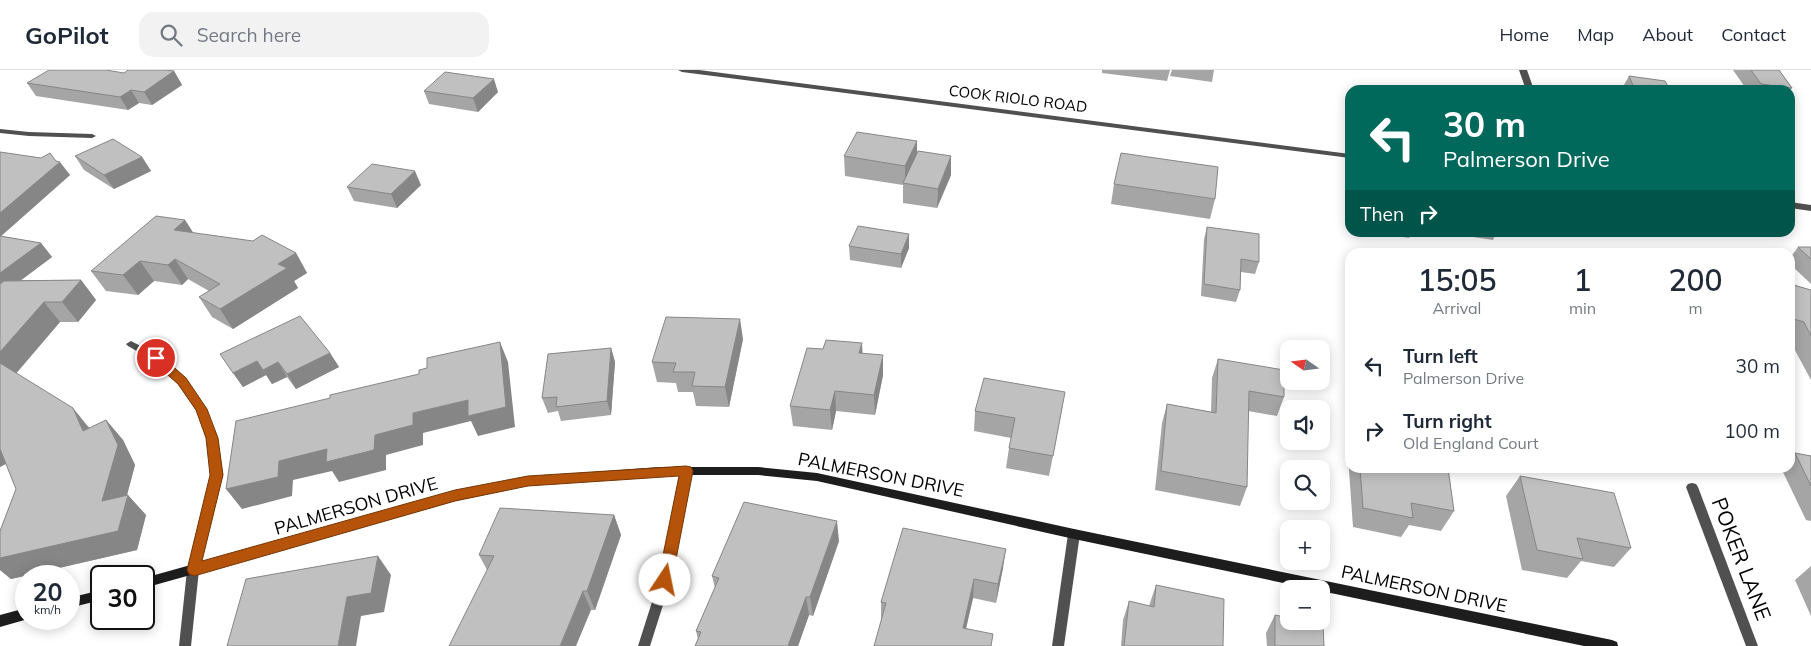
<!DOCTYPE html>
<html lang="en">
<head>
<meta charset="utf-8">
<style>
	:root { --surface:#fff; --page:#f2f2f3; --text:#1f2937; --muted:#747a83; --line:#e0e1e3 }
	body { margin:0; font-family:Mulish,sans-serif; background:var(--page); color:var(--text); height:100vh; display:flex; flex-direction:column; font-size:19px; white-space:nowrap }
	* { box-sizing:border-box; margin:0 }
	p { font-size:16px; color:var(--muted) }
	.icon { flex:none; width:28px; height:28px; fill:none; stroke:currentColor; stroke-width:2; stroke-linecap:round; stroke-linejoin:round }
	.map { position:relative; flex:1; overflow:hidden }
	.details { position:absolute; left:1345px; top:178px; width:450px; height:225px; display:flex; flex-direction:column; background:var(--surface); border-radius:15px; box-shadow:0 2px 12px #0003 }
	.details>* { flex:none }
	.hud { position:absolute; left:1345px; top:15px; width:450px; height:152px; border-radius:15px; box-shadow:0 2px 12px #0003; background:#00695c; color:#fff; overflow:hidden }
	.needle { width:32px; rotate:284deg }
	.buttons { position:absolute; left:1280px; top:270px; display:grid; gap:10px }
	.buttons a { display:grid; place-items:center; width:50px; height:50px; border-radius:10px; background:var(--surface); box-shadow:0 2px 12px #0003; font-size:25px }
	.speed { position:absolute; left:15px; top:495px; display:flex; gap:10px; font-size:25px; font-weight:700; text-align:center }
	.speed>* { display:grid; place-content:center; width:65px; height:65px; border-radius:50%; background:var(--surface); box-shadow:0 2px 12px #0003; line-height:1 }
	.speed small { font-size:12px; font-weight:400 }
	.speed .limit { border:2px solid #111; border-radius:8px; background:#fff; color:#111 }
	.pin { position:absolute; display:grid; place-items:center; width:42px; height:42px; color:#fff; margin:-21px; border:2px solid #fff; border-radius:50%; box-shadow:0 1px 5px #0007 }
	.me { position:absolute; width:55px; margin:-28px; rotate:11deg; stroke-linejoin:round; filter:drop-shadow(0 0 4px #0008) }
	.turn { display:flex; align-items:center; gap:18px; height:105px; padding:0 15px; font-size:22px }
	.turn .icon { width:65px; height:65px; stroke-width:2.5 }
	.turn b { display:block; font-size:35px; line-height:42px }
	.then { display:flex; align-items:center; height:48px; padding:0 15px; background:#0003; gap:10px; font-size:19px }
	.eta { display:flex; justify-content:space-evenly; align-items:center; height:85px; text-align:center }
	.eta b { font-size:30px; font-weight:600; line-height:35px }
	ul { padding:0; list-style:none }
	li { display:flex; align-items:center; gap:15px; height:65px; padding:0 15px }
	li div { flex:1 }
	li b { display:block; font-size:19px }
	li em { font-style:normal }
	header { display:flex; align-items:center; gap:30px; box-sizing:border-box; height:70px; padding:0 25px; background:var(--surface); border-bottom:1px solid var(--line) }
	header strong { font-size:24px }
	nav { display:flex; gap:28px; margin-inline-start:auto; font-size:18px }
	.search { width:350px; height:45px; background:var(--page); display:flex; align-items:center; gap:12px; box-sizing:border-box; padding:0 18px; border-radius:15px; color:var(--muted); font-size:19px }
	.map>svg:first-child { display:block }
</style>
</head>
<body>
<header>
<strong>GoPilot</strong>
<div class="search"><svg class="icon" aria-label="search" viewBox="0 0 24 24"><circle cx="10" cy="10" r="6"/><path d="M15 15l6 6"/></svg>Search here</div>
<nav><a>Home</a><a>Map</a><a>About</a><a>Contact</a></nav>
</header>
<div class="map">
<svg width="1811" height="576" viewBox="0 0 1811 576">
	<rect width="100%" height="100%" fill="#fff"/>
	<g fill="none" stroke-linecap="round" stroke-linejoin="round">
		<g fill="#505050" fill-rule="evenodd">
			<path d="M678,0h21l651,84v4l-668,-86z"/>
			<path d="M1519,0h8l7,20h-8z"/>
			<path d="M0,59l29,3 63,2 4,2 -4,2 -63,-2 -29,-3z"/>
			<path d="M1790,132l21,3v6l-21,-3z"/>
			<path d="M131,271l29,15 26,22 20,31 11,29 6,37 -24,95 -8,76h-12l8,-76 24,-95 -4,-37 -11,-28 -18,-26 -26,-24 -24,-14 -2,-2z"/>
			<path d="M686,397l4,1 2,3 -21,109 -21,66h-12l21,-66 21,-109 2,-3z"/>
			<path d="M1692,413l4,1 2,3 60,159h-12l-60,-159 2,-3z"/>
			<path d="M1074,459l4,2 2,3 -16,112h-12l16,-112 2,-3z"/>
		</g>
		<g fill="#1d1d1d" fill-rule="evenodd">
			<path d="M660,397h98l59,6 257,56 538,111 5,2 1,4h-34l-263,-55v-2h-9l-238,-50 -257,-58 -59,-6h-98l-132,10 -73,16 -311,87v-10l311,-87 73,-14z"/>
			<path d="M101,520v10l-32,8v-10z"/>
			<path d="M26,538v11h2l-28,8v-12z"/>
		</g>
	</g>
	<g fill="#a5a5a5">
		<path d="M1102,0h68l-3,11 -65,-8z"/>
		<path d="M1172,0h42l-2,12 -42,-6z"/>
		<path d="M1733,0h46l13,18 -2,3 -43,-1z"/>
		<path d="M174,1l8,14 -30,20 -13,-2 -11,7 -92,-14 -9,-13 97,-10z"/>
		<path d="M1629,6l41,14h-49z"/>
		<path d="M424,21l74,1 -20,20 -49,-8z"/>
		<path d="M0,82l56,9 14,14 -69,61 40,7 11,14 -31,23h60l15,20 -18,22h-18l-44,51 74,55 16,-8 17,20 12,25 -8,30 19,20 -9,35 -126,29 -11,-9v-39l16,-42 -10,-25 -6,3z"/>
		<path d="M917,84l34,2v19l-14,33 -34,-5v-18l-58,-9 -1,-20z"/>
		<path d="M75,86l67,1 9,14 -37,18 -30,-19z"/>
		<path d="M1114,114l101,15 -5,20 -99,-15z"/>
		<path d="M421,115l-24,23 -43,-7 -7,-14z"/>
		<path d="M185,150l8,13 103,20 11,20 -13,8 4,7 -65,41 -21,-12 -13,-20 10,-6 -21,-12 -6,6 -28,-4 -16,14 -32,-4 -15,-20z"/>
		<path d="M1207,157l52,35 -4,12 -14,-2 -1,18 -4,12 -35,-6 3,-57z"/>
		<path d="M1372,162h40l-3,6z"/>
		<path d="M1439,162h58l-4,8z"/>
		<path d="M849,176l60,2 -8,20 -51,-8z"/>
		<path d="M1798,177h13v37l-21,-20v-6z"/>
		<path d="M1790,214l21,6v90l-21,-39z"/>
		<path d="M743,269l-14,68 -33,-1 -3,-14h-15l-2,-9 -19,-1 -5,-20z"/>
		<path d="M611,278l4,14 -4,53 -50,6 -3,-10 -10,2 -6,-15z"/>
		<path d="M330,283l9,14 -43,22 -9,-12 -15,7 -6,-9 -23,12 -23,-33z"/>
		<path d="M862,283l21,22 -8,40 -39,-4 -4,19 -39,-4 -3,-20z"/>
		<path d="M1218,289l66,38 -7,19 -29,-5 -1,76 -7,19 -85,-16 7,-67 5,-19 44,8 1,-34z"/>
		<path d="M975,341l86,1 -12,64 -43,-8 3,-20 2,-10 -37,-7z"/>
		<path d="M1350,382v16h98l6,43 -13,20 -32,-6 -8,12 -48,-10 -5,-71z"/>
		<path d="M1795,383l16,3v65l-5,-1 -25,-52h9v-10z"/>
		<path d="M1520,406l111,72 -17,19 -33,-6 -14,17 -45,-8 -16,-74z"/>
		<path d="M614,445l7,20 -26,75h-4l-104,-40 -8,-15z"/>
		<path d="M839,471l-26,75 -4,-1 -11,31h-103l3,-7 -2,-8 19,-43 -3,-12z"/>
		<path d="M1811,496v50l-16,-36z"/>
		<path d="M1003,498l-7,35 -23,-5 -7,30 -85,-8v-18z"/>
		<path d="M1156,515l67,61h-102l2,-26 6,-19 20,5z"/>
		<path d="M1275,545l49,31h-57l-1,-13z"/>
	</g>
	<g fill="#868686">
		<path d="M174,1l8,14 -30,20 -8,-13z"/>
		<path d="M494,9l4,13 -20,20 -5,-14z"/>
		<path d="M131,20l8,13 -11,7 -8,-13z"/>
		<path d="M917,71v19l-12,23v-17z"/>
		<path d="M951,86v19l-14,33 1,-19z"/>
		<path d="M142,87l9,14 -37,18 -10,-14z"/>
		<path d="M60,92l10,13 -70,62v-24z"/>
		<path d="M415,101l6,14 -24,23 -6,-14z"/>
		<path d="M185,150l13,20 -24,-10z"/>
		<path d="M909,164v14l-8,20v-14z"/>
		<path d="M41,173l11,14 -52,39v-23z"/>
		<path d="M296,183l11,20 -13,8 4,7 -65,41 -13,-20 58,-45z"/>
		<path d="M175,189l13,20 -6,6 -14,-20z"/>
		<path d="M140,191l14,20 -16,14 -15,-20z"/>
		<path d="M81,210l15,20 -18,22 -16,-20z"/>
		<path d="M44,232l16,20 -52,61 -8,-9v-22z"/>
		<path d="M740,249l3,20 -14,68 -4,-20z"/>
		<path d="M500,272l8,20 7,65 -37,9 -7,-15 -48,12v12l-37,10v15l-47,12 -7,-11 -39,9 -1,16 -50,13 -16,-20 53,-28 96,-26 38,-22 55,-13z"/>
		<path d="M862,273l1,21 -4,-11z"/>
		<path d="M611,278l4,14 -4,53 -4,-14z"/>
		<path d="M330,283l9,14 -43,22 -9,-15z"/>
		<path d="M883,285v20l-8,40 -1,-20z"/>
		<path d="M257,291l9,14 -23,12 -10,-14z"/>
		<path d="M278,292l9,15 -15,7 -9,-14z"/>
		<path d="M835,321l1,20 -4,19 -2,-20z"/>
		<path d="M1065,322l-4,20 -12,64 4,-20z"/>
		<path d="M73,338l17,21 -7,2z"/>
		<path d="M106,350l17,20 12,25 -15,56 -18,-20z"/>
		<path d="M0,373l15,15 -15,9z"/>
		<path d="M128,425l18,20 -9,35 -126,29 -11,-9v-12z"/>
		<path d="M614,445l7,20 -26,75 -8,-19z"/>
		<path d="M837,451l2,20 -26,75 -3,-19z"/>
		<path d="M1006,479l-3,19 -7,35 2,-19z"/>
		<path d="M378,486l13,19 -7,37 -23,4 -5,30h-18l9,-49z"/>
		<path d="M974,509l-1,19 -11,48 1,-18z"/>
		<path d="M583,521l8,19 -15,36h-16z"/>
		<path d="M806,527l3,18 -11,31h-10z"/>
	</g>
	<g fill="#c0c0c0" stroke="#868686">
		<path d="M49,0h57l18,3 4,-3h37l9,1 -30,21 -13,-2 -11,7 -93,-14z"/>
		<path d="M1751,0h28l13,18 -31,-4z"/>
		<path d="M445,2l49,7 -21,19 -49,-7z"/>
		<path d="M1629,6l36,5 5,9h-35z"/>
		<path d="M857,62l60,9 -12,25 -61,-10z"/>
		<path d="M113,69l29,18 -38,18 -29,-19z"/>
		<path d="M918,81l33,5 -13,33 -35,-6z"/>
		<path d="M0,82l41,6 9,-5 6,8 4,1 -60,51z"/>
		<path d="M1121,83l97,14 -3,32 -101,-15z"/>
		<path d="M372,94l43,7 -24,23 -44,-7z"/>
		<path d="M156,146l29,4 -11,10 79,11 9,-6 34,18 -18,11 9,4 -67,41 -21,-12 21,-13 -45,-25 -7,6 -28,-4 -17,14 -32,-4z"/>
		<path d="M858,156l51,8 -8,20 -52,-8z"/>
		<path d="M1207,157l52,7v28l-18,-3 -1,31 -36,-6z"/>
		<path d="M0,166l41,7 -41,30z"/>
		<path d="M1798,177h13v12z"/>
		<path d="M81,210l-19,22h-18l-44,50v-68l4,-3z"/>
		<path d="M1790,214l21,6v46l-7,-14 -14,-4z"/>
		<path d="M300,246l30,37 -43,21 -9,-12 -15,8 -6,-9 -24,12 -13,-19z"/>
		<path d="M666,247l74,2 -15,68 -33,-1 3,-14h-22l3,-9 -24,-1z"/>
		<path d="M826,270l36,3 -3,10 24,2 -9,40 -39,-4 -5,19 -40,-4 17,-58 16,1z"/>
		<path d="M500,272l6,65 -38,9v-16l-55,13v12l-38,10 -1,15 -48,12 1,-13 -48,12 -1,16 -52,12 10,-68 94,-23v-3l89,-21v-4l8,-2v-10z"/>
		<path d="M611,278l-4,53 -51,6 1,-10 -15,1 6,-44z"/>
		<path d="M1218,289l66,11v27l-35,-6 -2,96 -86,-16 6,-67 49,9z"/>
		<path d="M0,293l73,45 10,23 23,-11 12,25 -16,56 26,-6 -10,36 -118,27v-27l16,-42 -16,-40z"/>
		<path d="M984,308l81,14 -12,64 -44,-8 6,-30 -40,-7z"/>
		<path d="M1795,383l16,3v30z"/>
		<path d="M1360,398h88l6,43 -43,-8 2,15 -50,-10z"/>
		<path d="M1520,406l94,17 17,55 -54,-10 6,21 -46,-9z"/>
		<path d="M744,432l93,19 -27,76h-4l-18,49h-93l6,-14 -5,-1 23,-53 -7,-2z"/>
		<path d="M500,438l114,7 -27,76h-4l-23,55h-111l45,-90 -15,-1z"/>
		<path d="M903,458l103,21 -8,35 -24,-5 -11,49 30,6 -2,12h-117l12,-43 -5,-1z"/>
		<path d="M378,486l-7,37 -24,4 -9,49h-111l19,-67z"/>
		<path d="M1156,515l68,14 -1,47h-99l5,-45 25,6z"/>
		<path d="M1275,545l14,3v3h16l18,4 1,21h-49z"/>
	</g>
	<path fill="#b45309" stroke="#753606" d="M156,284l4,1 26,23 21,31 11,29 5,37 -21,86 253,-71 73,-14 158,-10 5,1 2,4 -21,109 -2,4 -5,2 -5,-2 -2,-4 21,-104 -151,10 -73,15 -261,75 -5,-2 -2,-4 23,-95 -4,-37 -10,-28 -18,-26 -26,-23 -2,-3 2,-3z"/>
	<g text-anchor="middle" stroke-width="5" stroke-linejoin="round" paint-order="stroke">
		<g font-size="15" fill="#000" stroke="#fff">
			<text transform="translate(1018 29) rotate(7)" y="5">COOK RIOLO ROAD</text>
		</g>
		<g font-size="18" fill="#000" stroke="#fff">
			<text transform="translate(881 405) rotate(11)" y="6">PALMERSON DRIVE</text>
			<text transform="translate(356 436) rotate(-16)" y="6">PALMERSON DRIVE</text>
			<text transform="translate(1424 519) rotate(12)" y="6">PALMERSON DRIVE</text>
		</g>
		<g font-size="21" fill="#000" stroke="#fff">
			<text transform="translate(1741 489) rotate(69)" y="7">POKER LANE</text>
		</g>
	</g>
</svg>
<div class="buttons">
<a><svg class="needle" viewBox="-14 -14 28 28"><path d="M0-13l5 13h-10z" fill="#e53935"/><path d="M0 13l5-13h-10z" fill="#747a83"/></svg></a>
<a><svg class="icon" aria-label="sound" viewBox="0 0 24 24"><path d="M4 9h4l5-4v14l-5-4H4zM17 9q2 3 0 6"/></svg></a>
<a><svg class="icon" aria-label="search" viewBox="0 0 24 24"><circle cx="10" cy="10" r="6"/><path d="M15 15l6 6"/></svg></a>
<a>+</a>
<a>−</a>
</div>
<div class="speed"><div>20<small>km/h</small></div><div class="limit">30</div></div>
<div class="pin" style="left:156px;top:288px;background:#d93025"><svg class="icon" aria-label="arrive" viewBox="0 0 24 24"><path d="M6 21V4h12l-3 4 3 4H6"/></svg></div>
<svg class="me" style="left:665px;top:510px" viewBox="-20 -20 40 40"><circle r="19" fill="#fff"/><path d="M0-13L10 11 0 6-10 11z" fill="#b45309"/></svg>
<div class="hud">
<div class="turn"><svg class="icon" aria-label="left" viewBox="0 0 24 24"><path d="M17 20v-9H6M10 6l-5 5 5 5"/></svg><div><b>30 m</b>Palmerson Drive</div></div>
<div class="then">Then<svg class="icon" aria-label="right" viewBox="0 0 24 24"><path d="M7 20v-9h11M14 6l5 5-5 5"/></svg></div>
</div>
<section class="details">
<div class="eta">
<div><b>15:05</b><p>Arrival</p></div>
<div><b>1</b><p>min</p></div>
<div><b>200</b><p>m</p></div>
</div>
<ul>
<li><svg class="icon" aria-label="left" viewBox="0 0 24 24"><path d="M17 20v-9H6M10 6l-5 5 5 5"/></svg><div><b>Turn left</b><p>Palmerson Drive</p></div><em>30 m</em></li>
<li><svg class="icon" aria-label="right" viewBox="0 0 24 24"><path d="M7 20v-9h11M14 6l5 5-5 5"/></svg><div><b>Turn right</b><p>Old England Court</p></div><em>100 m</em></li>
</ul>
</section>
</div>
</body>
</html>
